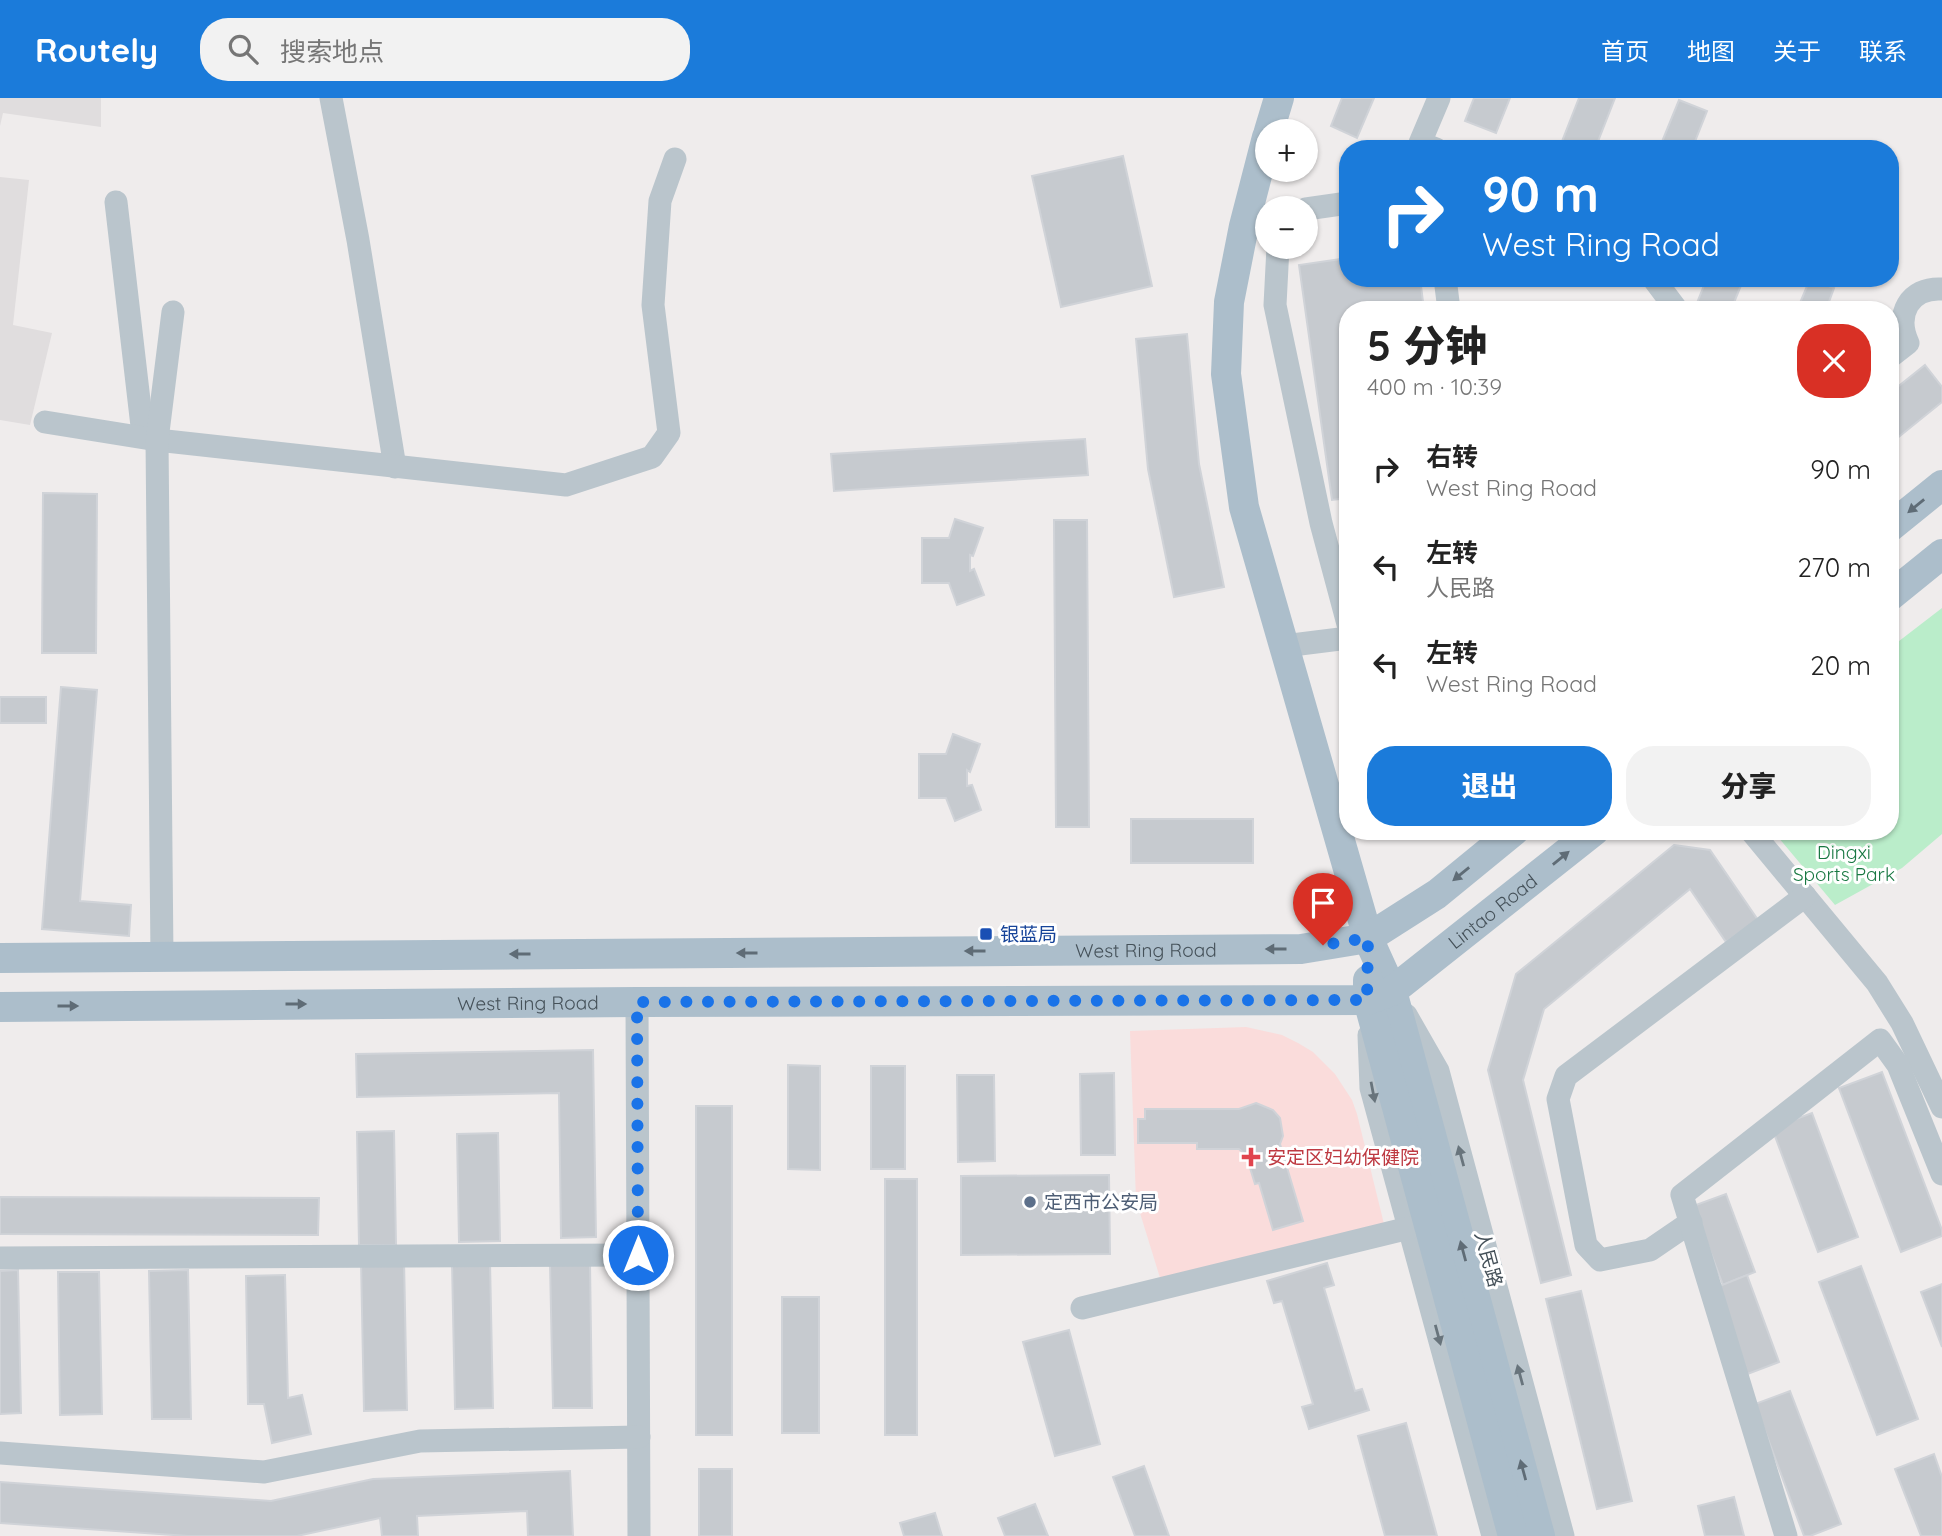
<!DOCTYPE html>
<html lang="zh">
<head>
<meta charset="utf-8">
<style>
	:root { --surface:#fff; --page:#f2f2f2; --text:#222; --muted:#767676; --accent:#1b7bda }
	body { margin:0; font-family:Quicksand,"Noto Sans SC",sans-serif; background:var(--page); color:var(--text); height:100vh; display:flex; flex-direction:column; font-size:26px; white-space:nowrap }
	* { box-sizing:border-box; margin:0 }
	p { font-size:23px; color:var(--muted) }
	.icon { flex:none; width:38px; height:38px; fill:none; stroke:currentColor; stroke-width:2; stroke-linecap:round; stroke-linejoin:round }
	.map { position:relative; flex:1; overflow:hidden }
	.details { position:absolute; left:1339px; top:203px; width:560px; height:539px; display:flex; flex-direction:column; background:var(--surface); border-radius:28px; box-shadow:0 2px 5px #0004 }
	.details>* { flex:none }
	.top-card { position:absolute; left:1339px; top:42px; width:560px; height:147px; border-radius:28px; box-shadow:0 2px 5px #0004; background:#1b7bda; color:#fff; overflow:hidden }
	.tools { position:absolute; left:1255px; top:21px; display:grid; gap:14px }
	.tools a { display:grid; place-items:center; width:63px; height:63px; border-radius:50%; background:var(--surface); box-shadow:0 2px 5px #0004; font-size:35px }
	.pin { position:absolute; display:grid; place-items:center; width:60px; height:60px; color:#fff; margin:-72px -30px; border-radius:50% 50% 50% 0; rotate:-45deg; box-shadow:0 0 7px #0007 }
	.pin .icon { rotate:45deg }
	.me { position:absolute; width:77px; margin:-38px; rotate:0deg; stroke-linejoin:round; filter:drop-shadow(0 0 5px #0008) }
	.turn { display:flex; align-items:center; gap:24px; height:147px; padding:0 28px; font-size:32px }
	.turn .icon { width:91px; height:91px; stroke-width:2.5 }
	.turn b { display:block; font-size:49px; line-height:60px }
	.round { display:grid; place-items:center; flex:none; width:74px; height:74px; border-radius:28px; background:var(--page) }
	.summary { display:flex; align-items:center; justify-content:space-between; height:119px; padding:0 28px }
	h1 { font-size:42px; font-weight:800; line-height:52px }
	.button { display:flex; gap:14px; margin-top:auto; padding:14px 28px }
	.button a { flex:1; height:80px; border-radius:28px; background:var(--accent); color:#fff; font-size:28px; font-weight:800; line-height:80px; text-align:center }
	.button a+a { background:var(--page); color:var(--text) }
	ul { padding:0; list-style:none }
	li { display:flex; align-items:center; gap:21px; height:98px; padding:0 28px }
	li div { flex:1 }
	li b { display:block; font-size:26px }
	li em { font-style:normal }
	header { display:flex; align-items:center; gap:42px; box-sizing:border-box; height:98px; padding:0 35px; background:var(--accent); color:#fff }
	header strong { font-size:33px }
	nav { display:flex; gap:38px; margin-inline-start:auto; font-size:24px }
	.search { width:490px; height:63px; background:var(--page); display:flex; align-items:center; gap:18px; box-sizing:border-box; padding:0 24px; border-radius:28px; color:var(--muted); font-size:26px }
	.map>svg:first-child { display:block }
</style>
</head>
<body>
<header>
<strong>Routely</strong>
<div class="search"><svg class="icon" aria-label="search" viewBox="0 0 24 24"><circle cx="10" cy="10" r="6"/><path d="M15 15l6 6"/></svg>搜索地点</div>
<nav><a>首页</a><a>地图</a><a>关于</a><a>联系</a></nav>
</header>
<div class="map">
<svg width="1942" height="1438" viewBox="0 0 1942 1438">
	<rect width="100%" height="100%" fill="#efecec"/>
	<g fill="#e0ddde">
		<path d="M0,0h101v29l-98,-14 -3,13z"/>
		<path d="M0,79l29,3 -16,145 39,8 -22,92 -30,-5z"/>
	</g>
	<path fill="#fadcdb" d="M1246,929l36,8 16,8 15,9 22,22 17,26 5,14 27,110 -223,57 -25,-81 -6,-169z"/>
	<path fill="#baedca" d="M1942,510v226l-40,34 -67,37 -62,-74h117v-183z"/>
	<g fill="#c6cacf" stroke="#d0d3d8" stroke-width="2">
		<path d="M1342,0h32l-17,40 -26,-12z"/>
		<path d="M1474,0h36l-14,35 -31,-12z"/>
		<path d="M1579,0h36l-20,51h-36z"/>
		<path d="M1679,2l28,11 -15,38h-33z"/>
		<path d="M1123,58l29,130 -91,21 -29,-131z"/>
		<path d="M1348,160v20h72l4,32h-76v188l-16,2 -33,-235z"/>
		<path d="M1707,180h37l-13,32h-31l-5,-2z"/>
		<path d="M1810,181l24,9 -8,22h-29z"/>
		<path d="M1187,236l12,130 25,123 -50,10 -26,-128 -12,-130z"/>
		<path d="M1925,267l17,22v15l-52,42v-51z"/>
		<path d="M1085,341l3,36 -254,16 -3,-37z"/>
		<path d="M43,395l54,1 -1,159h-54z"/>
		<path d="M955,421l28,9 -10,28 -3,-1v16l4,-2 10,26 -27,10 -8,-22h-27v-45h27z"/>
		<path d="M1054,422h33l2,307h-33z"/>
		<path d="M61,589l36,3 -17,211 51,4 -2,31 -87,-7z"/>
		<rect x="0" y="599" width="46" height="26"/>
		<path d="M953,636l27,10 -10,28 -3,-2v16l5,-1 9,25 -26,11 -9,-23h-27v-44h27z"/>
		<rect x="1131" y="721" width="122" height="44"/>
		<path d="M1674,747l36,5 48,70 -32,22 -36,-53 -146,120 -21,71 48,195 -30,8 -53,-213 28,-96z"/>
		<path d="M593,952l3,187 -35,1 -2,-145 -202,4 -1,-43z"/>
		<path d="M788,967l32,1v104l-32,-1z"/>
		<rect x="871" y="968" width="34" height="103"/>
		<path d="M1882,974l60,158v6l-41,16 -62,-164z"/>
		<path d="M1114,975l1,82h-34l-1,-81z"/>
		<path d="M957,977h37l1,86 -37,1z"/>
		<path d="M1256,1005l17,7 7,8 3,18 -3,8 23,77 -30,9 -14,-47 -4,1 -9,-29 -7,-6h-42v-6h-59v-24h7v-10h94z"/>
		<rect x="696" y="1008" width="36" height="329"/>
		<path d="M1812,1015l46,124 -40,15 -46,-124z"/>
		<path d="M394,1033l2,114h-37l-2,-113z"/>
		<path d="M498,1035l2,108 -41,1 -2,-108z"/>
		<path d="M1109,1077l1,79 -149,1v-79z"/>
		<rect x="885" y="1081" width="32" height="256"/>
		<path d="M1726,1096l29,78 -32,13 -30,-79z"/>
		<path d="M0,1099l319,1 -1,37 -318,-1z"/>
		<path d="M404,1162l3,150 -43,1 -3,-150z"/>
		<path d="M490,1164l3,146 -38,1 -3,-146z"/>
		<path d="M550,1165h40l2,145h-39z"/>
		<path d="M1327,1165l7,22 -10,3 31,103 7,-2 7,21 -60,19 -7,-22 11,-3 -31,-103 -8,2 -7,-22z"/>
		<path d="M1861,1168l57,153 -41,16 -58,-153z"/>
		<path d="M18,1172l3,143 -21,1v-143z"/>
		<path d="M188,1172l3,149h-39l-3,-148z"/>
		<path d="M58,1174h41l3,142 -42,1z"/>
		<path d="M285,1177l3,123 14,-3 9,39 -39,9 -8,-39h-16l-2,-128z"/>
		<path d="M1747,1177l32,87 -34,13 -33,-86z"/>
		<path d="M1942,1186v63l-21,-55z"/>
		<path d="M1581,1193l51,210 -35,8 -51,-210z"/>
		<rect x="782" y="1199" width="37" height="136"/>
		<path d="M1069,1232l31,114 -45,12 -32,-114z"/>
		<path d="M1790,1293l51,133 -31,12h-6l-49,-132z"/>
		<path d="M1406,1325l31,113h-52l-27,-100z"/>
		<path d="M1934,1356l8,23v59h-21l-26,-67z"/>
		<path d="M1144,1368l25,70h-34l-22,-59z"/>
		<rect x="699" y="1371" width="33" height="67"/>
		<path d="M570,1373l3,65h-45l-1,-25 -110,5 1,20h-36l-2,-18 -83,18h-109l-188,-13v-41l271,19 102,-22z"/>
		<path d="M1734,1399l10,39h-39l-7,-30z"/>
		<path d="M1035,1406l13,32h-43l-7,-18z"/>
		<path d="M935,1415l7,23h-38l-4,-13z"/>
	</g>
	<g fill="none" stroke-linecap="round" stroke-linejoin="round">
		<g stroke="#bac5cc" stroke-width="23">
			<path d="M331,0l27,142 37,227"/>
			<path d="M1436,51l-16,-6 19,-45"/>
			<path d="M116,104l26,224 15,14"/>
			<path d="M1306,111l42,-6"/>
			<path d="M1278,149l-3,58 46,218 27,101"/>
			<path d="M1445,180l4,32"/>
			<path d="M1653,180l24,32"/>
			<path d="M1890,259l18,-14c-13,-28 1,-56 34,-54"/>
			<path d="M45,324l112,18 409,45 86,-28 17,-24 -16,-128 7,-104 15,-42"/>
			<path d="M1284,548l64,-8"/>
			<path d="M1751,733l126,152 25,40 40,84"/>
			<path d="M162,859l-5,-517 16,-128"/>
			<path d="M637,904l2,534"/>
			<path d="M1406,917l32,56 125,465"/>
			<path d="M1369,937l2,53 122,448"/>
			<path d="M1691,1124l-41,28 -50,10 -14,-15 -28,-146 8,-23 239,-180"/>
			<path d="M0,1160l638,-3"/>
			<path d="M1082,1210l327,-80"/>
			<path d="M0,1355l264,19 156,-31 219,-4"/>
			<path d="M1786,1438l-104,-341 198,-155 18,25 44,109"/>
		</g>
		<g stroke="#acbecb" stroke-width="30">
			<path d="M1269,33l10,-33"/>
			<path d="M1267,39l-23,89 -15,76 -3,72 18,133 124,431 24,53 148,545"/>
			<path d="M1890,429l52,-42"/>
			<path d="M1890,498l52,-42"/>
			<path id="s1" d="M0,860l1301,-9 67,-11 69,-44 77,-63"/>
			<path d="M1368,882v20l145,536"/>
			<path id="s2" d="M0,909l637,-5 731,-2 24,-9 202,-160"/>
		</g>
	</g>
	<defs><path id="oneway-solid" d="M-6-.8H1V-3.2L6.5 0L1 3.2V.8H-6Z" transform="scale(1.75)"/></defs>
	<g fill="#5f6c76">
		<use href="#oneway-solid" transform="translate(1916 408) rotate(141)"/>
		<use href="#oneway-solid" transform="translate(1561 760) rotate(-39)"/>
		<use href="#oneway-solid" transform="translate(1461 776) rotate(141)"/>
		<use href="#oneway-solid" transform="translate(1276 851) rotate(180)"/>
		<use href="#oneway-solid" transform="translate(975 853) rotate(180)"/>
		<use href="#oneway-solid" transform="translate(747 855) rotate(180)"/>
		<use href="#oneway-solid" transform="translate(520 856) rotate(180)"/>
		<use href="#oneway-solid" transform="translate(296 906)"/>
		<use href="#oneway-solid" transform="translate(68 908)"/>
		<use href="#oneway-solid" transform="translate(1463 1153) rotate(-105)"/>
		<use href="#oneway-solid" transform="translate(1523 1372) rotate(-105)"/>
	</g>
	<g fill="#68747c">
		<use href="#oneway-solid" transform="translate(1373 994) rotate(79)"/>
		<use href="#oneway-solid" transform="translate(1461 1058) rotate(-105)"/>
		<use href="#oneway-solid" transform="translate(1438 1237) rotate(75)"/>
		<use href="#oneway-solid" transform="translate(1520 1277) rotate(-105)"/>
	</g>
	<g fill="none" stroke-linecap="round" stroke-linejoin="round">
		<path stroke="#1a73e8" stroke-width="12" stroke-dasharray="0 21.6" d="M638,1157l-1,-253 730,-2 1,-62 -45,7"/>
	</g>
	<rect fill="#1a4fb4" stroke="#fff" stroke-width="2.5" x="979" y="829" width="14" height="14" rx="3.5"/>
	<path fill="#e0444e" stroke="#fff" stroke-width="2.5" d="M1247.5 1048.5h7v7h7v7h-7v7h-7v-7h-7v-7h7z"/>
	<circle fill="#5c6f8a" stroke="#fff" stroke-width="2.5" cx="1030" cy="1104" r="7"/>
	<g text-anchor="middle" stroke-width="6" stroke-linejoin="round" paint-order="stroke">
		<g font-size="19" fill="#187842" stroke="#fff">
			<text x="1844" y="761">Dingxi<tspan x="1844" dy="22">Sports Park</tspan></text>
		</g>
		<g font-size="19" fill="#455159" stroke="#fff">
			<text dy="7" stroke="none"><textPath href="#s2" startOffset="1522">Lintao Road</textPath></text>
			<text dy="7" stroke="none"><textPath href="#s1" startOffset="1146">West Ring Road</textPath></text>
			<text dy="7" stroke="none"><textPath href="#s2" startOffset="528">West Ring Road</textPath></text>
			<text transform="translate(1489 1161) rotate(75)" y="7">人民路</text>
		</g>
		<g font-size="19" fill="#164399" stroke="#fff" text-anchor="start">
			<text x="1000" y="843">银蓝局</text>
		</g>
		<g font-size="19" fill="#be3a42" stroke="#fff" text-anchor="start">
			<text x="1267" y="1066">安定区妇幼保健院</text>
		</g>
		<g font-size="19" fill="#4e5e75" stroke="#fff" text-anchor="start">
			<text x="1044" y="1111">定西市公安局</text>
		</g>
	</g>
</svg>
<div class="tools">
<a>+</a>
<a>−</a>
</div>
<div class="pin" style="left:1323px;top:847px;background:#d93025"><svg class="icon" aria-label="arrive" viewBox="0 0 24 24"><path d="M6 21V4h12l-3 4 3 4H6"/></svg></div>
<svg class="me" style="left:638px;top:1157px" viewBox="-20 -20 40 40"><circle r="17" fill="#1a73e8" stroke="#fff" stroke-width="3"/><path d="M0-11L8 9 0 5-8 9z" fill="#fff"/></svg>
<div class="top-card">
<div class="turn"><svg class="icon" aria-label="right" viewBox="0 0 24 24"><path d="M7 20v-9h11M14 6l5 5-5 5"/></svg><div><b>90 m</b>West Ring Road</div></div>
</div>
<section class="details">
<div class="summary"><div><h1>5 分钟</h1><p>400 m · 10:39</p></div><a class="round" style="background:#d93025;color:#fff"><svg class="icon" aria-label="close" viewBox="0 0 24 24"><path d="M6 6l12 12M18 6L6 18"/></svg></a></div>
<ul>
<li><svg class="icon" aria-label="right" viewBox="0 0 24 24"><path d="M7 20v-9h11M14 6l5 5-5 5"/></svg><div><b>右转</b><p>West Ring Road</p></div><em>90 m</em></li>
<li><svg class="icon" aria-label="left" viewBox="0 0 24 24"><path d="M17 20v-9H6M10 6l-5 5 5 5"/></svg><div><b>左转</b><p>人民路</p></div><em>270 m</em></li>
<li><svg class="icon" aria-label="left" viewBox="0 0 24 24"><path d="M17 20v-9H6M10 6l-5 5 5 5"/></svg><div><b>左转</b><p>West Ring Road</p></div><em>20 m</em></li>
</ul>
<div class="button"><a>退出</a><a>分享</a></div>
</section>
</div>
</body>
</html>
